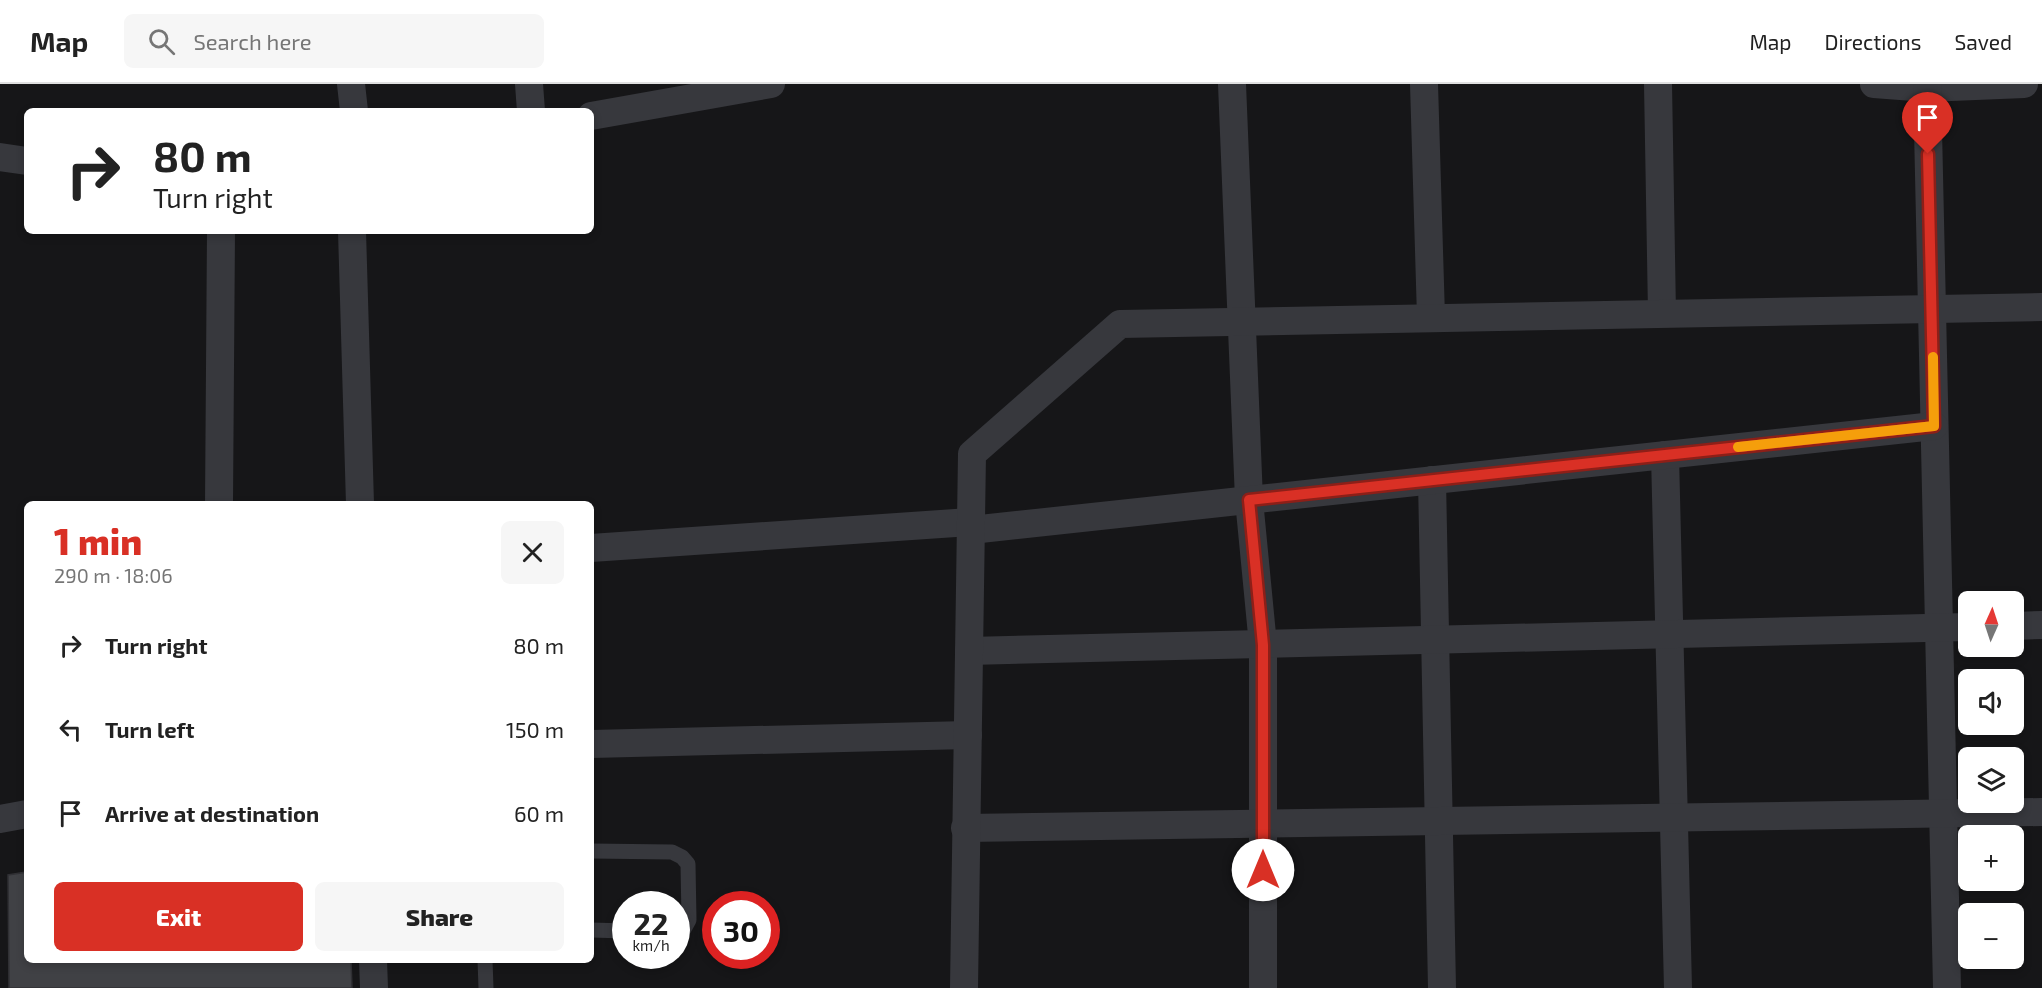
<!DOCTYPE html>
<html lang="en">
<head>
<meta charset="utf-8">
<style>
	:root { --surface:#fff; --page:#f6f6f6; --text:#222; --muted:#767676; --line:#e0e0e0; --accent:#d93025 }
	body { margin:0; font-family:"Exo 2",sans-serif; background:var(--page); color:var(--text); height:100vh; display:flex; flex-direction:column; font-size:22px; white-space:nowrap }
	* { box-sizing:border-box; margin:0 }
	p { font-size:20px; color:var(--muted) }
	.icon { flex:none; width:33px; height:33px; fill:none; stroke:currentColor; stroke-width:2; stroke-linecap:round; stroke-linejoin:round }
	.map { position:relative; flex:1; overflow:hidden }
	.side { position:absolute; left:24px; top:417px; width:570px; height:462px; display:flex; flex-direction:column; background:var(--surface); border-radius:9px; box-shadow:0 3px 9px #0003 }
	.side>* { flex:none }
	.top-card { position:absolute; left:24px; top:24px; width:570px; height:126px; border-radius:9px; box-shadow:0 3px 9px #0003; background:#fff; color:var(--text); overflow:hidden }
	.needle { width:39px; rotate:3deg }
	.fabs { position:absolute; left:1958px; top:507px; display:grid; gap:12px }
	.fabs a { display:grid; place-items:center; width:66px; height:66px; border-radius:9px; background:var(--surface); box-shadow:0 3px 9px #0003; font-size:30px }
	.speed { position:absolute; left:612px; top:807px; display:flex; gap:12px; font-size:30px; font-weight:700; text-align:center }
	.speed>* { display:grid; place-content:center; width:78px; height:78px; border-radius:50%; background:var(--surface); box-shadow:0 3px 9px #0003; line-height:1 }
	.speed small { font-size:15px; font-weight:400 }
	.speed .limit { border:9px solid #d22; background:#fff; color:#111 }
	.pin { position:absolute; display:grid; place-items:center; width:51px; height:51px; color:#fff; margin:-62px -26px; border-radius:50% 50% 50% 0; rotate:-45deg; box-shadow:0 0 6px #0007 }
	.pin .icon { rotate:45deg }
	.me { position:absolute; width:66px; margin:-33px; rotate:0deg; stroke-linejoin:round; filter:drop-shadow(0 0 4px #0008) }
	.turn { display:flex; align-items:center; gap:21px; height:126px; padding:0 30px; font-size:27px }
	.turn .icon { width:78px; height:78px; stroke-width:2.5 }
	.turn b { display:block; font-size:42px; line-height:51px }
	.round { display:grid; place-items:center; flex:none; width:63px; height:63px; border-radius:9px; background:var(--page) }
	.head { display:flex; align-items:center; justify-content:space-between; height:102px; padding:0 30px }
	h1 { font-size:36px; font-weight:800; line-height:45px; color:var(--accent) }
	.cta { display:flex; gap:12px; margin-top:auto; padding:12px 30px }
	.cta a { flex:1; height:69px; border-radius:9px; background:var(--accent); color:#fff; font-size:24px; font-weight:800; line-height:69px; text-align:center }
	.cta a+a { background:var(--page); color:var(--text) }
	ul { padding:0; list-style:none }
	li { display:flex; align-items:center; gap:18px; height:84px; padding:0 30px }
	li div { flex:1 }
	li b { display:block; font-size:22px }
	li em { font-style:normal }
	header { display:flex; align-items:center; gap:36px; box-sizing:border-box; height:84px; padding:0 30px; background:var(--surface); border-bottom:2px solid var(--line) }
	header strong { font-size:28px }
	nav { display:flex; gap:33px; margin-inline-start:auto; font-size:21px }
	.search { width:420px; height:54px; background:var(--page); display:flex; align-items:center; gap:15px; box-sizing:border-box; padding:0 21px; border-radius:9px; color:var(--muted); font-size:22px }
	.map>svg:first-child { display:block }
</style>
</head>
<body>
<header>
<strong>Map</strong>
<div class="search"><svg class="icon" aria-label="search" viewBox="0 0 24 24"><circle cx="10" cy="10" r="6"/><path d="M15 15l6 6"/></svg>Search here</div>
<nav><a>Map</a><a>Directions</a><a>Saved</a></nav>
</header>
<div class="map">
<svg width="2042" height="904" viewBox="0 0 2042 904">
	<rect width="100%" height="100%" fill="#161618"/>
	<path fill="#404145" stroke="#303034" stroke-width="1.5" d="M27,788v88h324l1,28h-343l-1,-113z"/>
	<g fill="none" stroke-linecap="round" stroke-linejoin="round">
		<g stroke="#37383d" stroke-width="15">
			<path d="M591,767l81,1 10,5 6,7 1,56 -5,9 -8,3"/>
			<path d="M591,846l35,1"/>
			<path d="M485,876l1,28"/>
		</g>
		<g stroke="#37383d" stroke-width="28">
			<path d="M351,0l3,27"/>
			<path d="M529,0l2,27"/>
			<path d="M1232,0l17,416 14,145v343"/>
			<path d="M1424,0l7,233"/>
			<path d="M1658,0l4,229"/>
			<path d="M1874,0l53,4 97,-4"/>
			<path d="M1927,0l20,904"/>
			<path d="M591,32l180,-32"/>
			<path d="M0,73l27,4"/>
			<path d="M352,147l8,273"/>
			<path d="M1665,371l13,533"/>
			<path d="M1432,396l10,508"/>
			<path d="M219,420l2,-273"/>
			<path d="M971,446l963,-104"/>
			<path d="M591,464l379,-26"/>
			<path d="M2013,542l29,-1"/>
			<path d="M969,567l999,-24"/>
			<path d="M591,660l377,-9"/>
			<path d="M0,735l27,-5"/>
			<path d="M965,744l1077,-16"/>
			<path d="M373,876l1,28"/>
			<path d="M964,904l8,-534 148,-130 922,-17"/>
		</g>
	</g>
	<g fill="none" stroke-linecap="round" stroke-linejoin="round">
		<g stroke="#8d1f18" stroke-width="15">
			<path id="route" d="M1263,786v-225l-14,-145 685,-74 -6,-272"/>
		</g>
		<use href="#route" stroke="#d93025" stroke-width="10"/>
		<path stroke="#f59e0b" stroke-width="10" d="M1738,363l196,-21 -1,-69"/>
	</g>
</svg>
<div class="fabs">
<a><svg class="needle" viewBox="-14 -14 28 28"><path d="M0-13l5 13h-10z" fill="#e53935"/><path d="M0 13l5-13h-10z" fill="#767676"/></svg></a>
<a><svg class="icon" aria-label="sound" viewBox="0 0 24 24"><path d="M4 9h4l5-4v14l-5-4H4zM17 9q2 3 0 6"/></svg></a>
<a><svg class="icon" aria-label="layers" viewBox="0 0 24 24"><path d="M12 4l9 5-9 5-9-5zM3 14l9 5 9-5"/></svg></a>
<a>+</a>
<a>−</a>
</div>
<div class="speed"><div>22<small>km/h</small></div><div class="limit">30</div></div>
<div class="pin" style="left:1928px;top:70px;background:#d93025"><svg class="icon" aria-label="arrive" viewBox="0 0 24 24"><path d="M6 21V4h12l-3 4 3 4H6"/></svg></div>
<svg class="me" style="left:1263px;top:786px" viewBox="-20 -20 40 40"><circle r="19" fill="#fff"/><path d="M0-13L10 11 0 6-10 11z" fill="#d93025"/></svg>
<div class="top-card">
<div class="turn"><svg class="icon" aria-label="right" viewBox="0 0 24 24"><path d="M7 20v-9h11M14 6l5 5-5 5"/></svg><div><b>80 m</b>Turn right</div></div>
</div>
<section class="side">
<div class="head"><div><h1>1 min</h1><p>290 m · 18:06</p></div><a class="round"><svg class="icon" aria-label="close" viewBox="0 0 24 24"><path d="M6 6l12 12M18 6L6 18"/></svg></a></div>
<ul>
<li><svg class="icon" aria-label="right" viewBox="0 0 24 24"><path d="M7 20v-9h11M14 6l5 5-5 5"/></svg><div><b>Turn right</b></div><em>80 m</em></li>
<li><svg class="icon" aria-label="left" viewBox="0 0 24 24"><path d="M17 20v-9H6M10 6l-5 5 5 5"/></svg><div><b>Turn left</b></div><em>150 m</em></li>
<li><svg class="icon" aria-label="arrive" viewBox="0 0 24 24"><path d="M6 21V4h12l-3 4 3 4H6"/></svg><div><b>Arrive at destination</b></div><em>60 m</em></li>
</ul>
<div class="cta"><a>Exit</a><a>Share</a></div>
</section>
</div>
</body>
</html>
